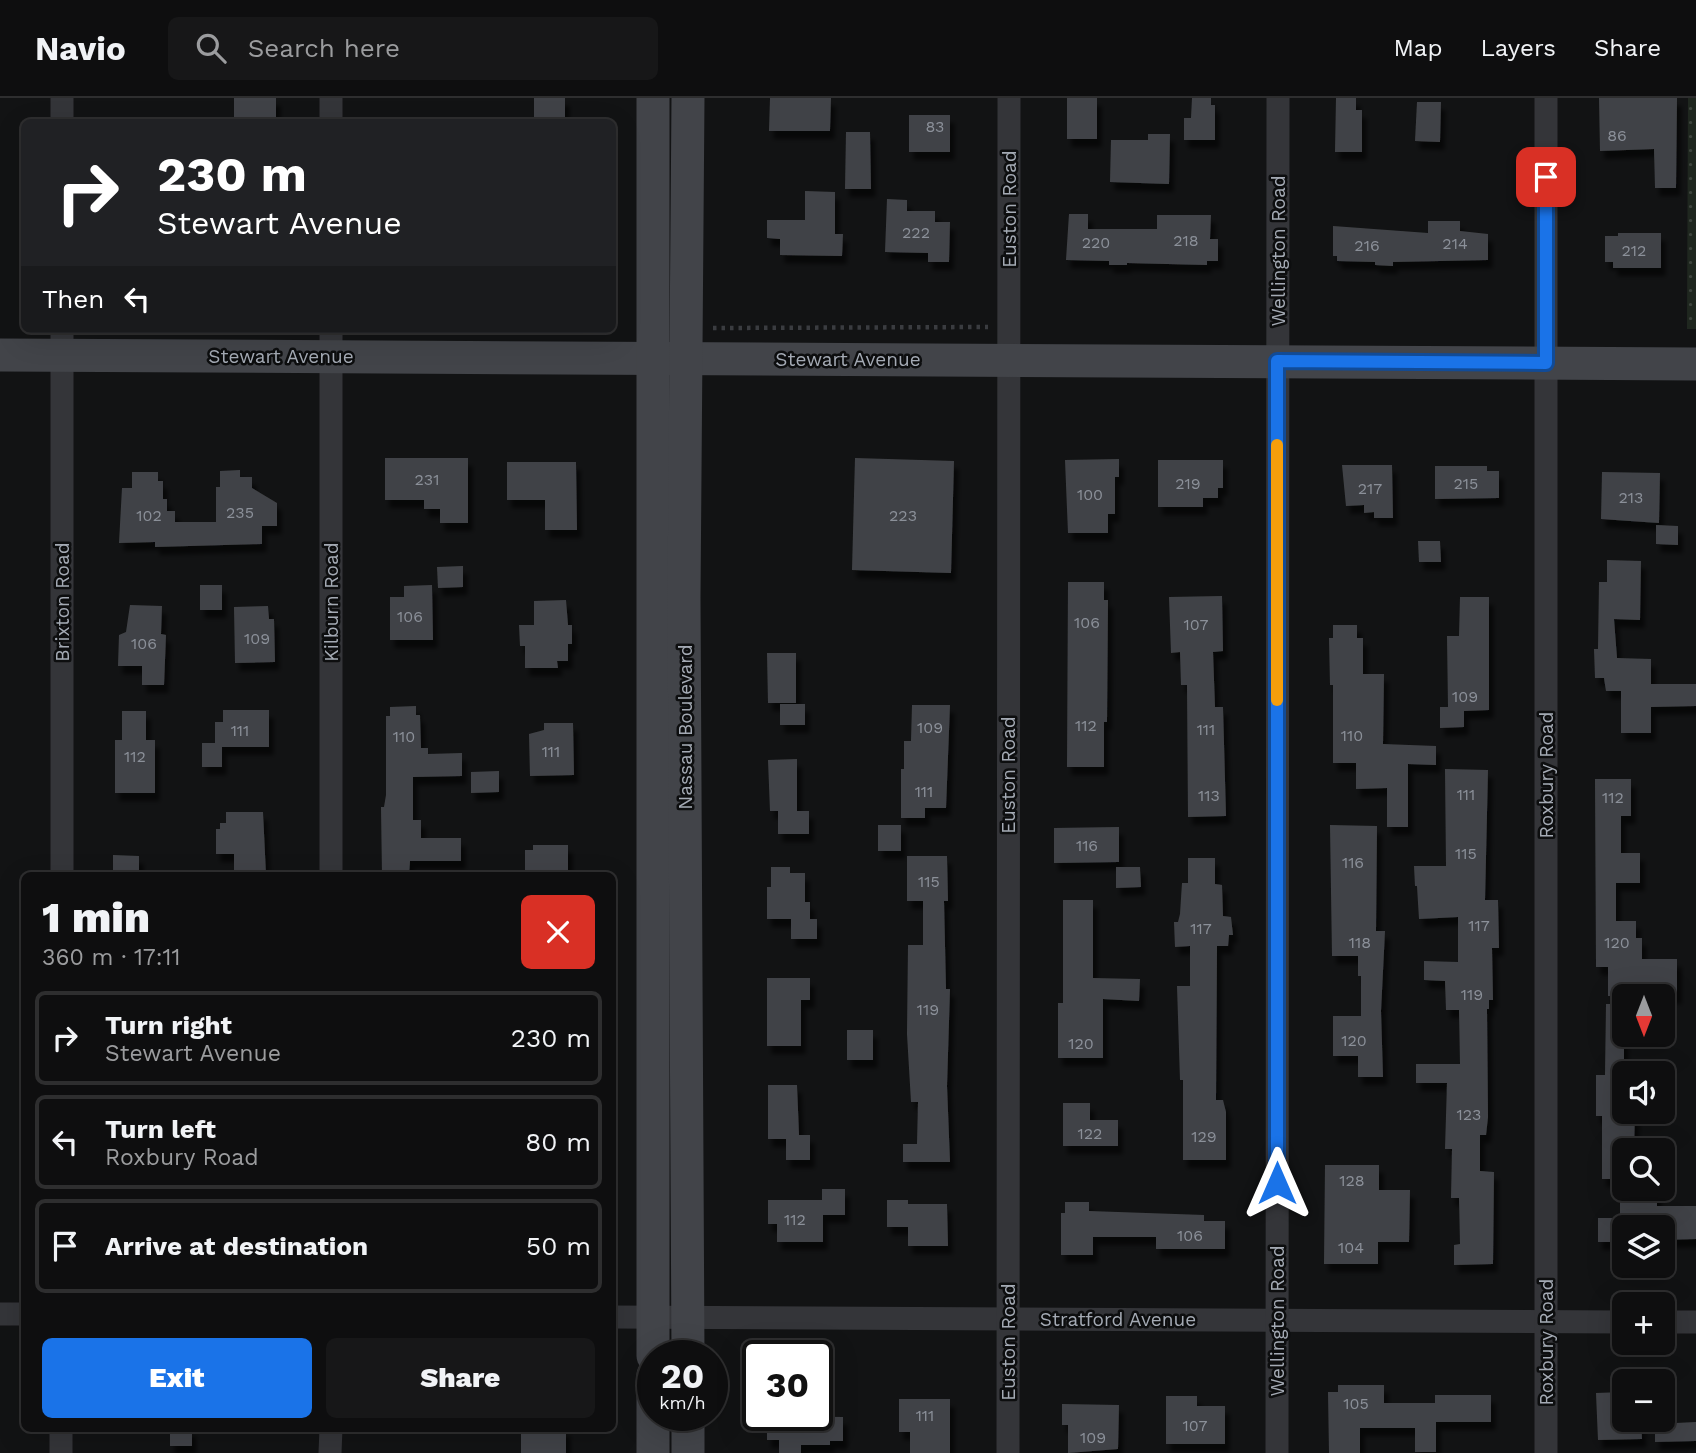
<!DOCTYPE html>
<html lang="en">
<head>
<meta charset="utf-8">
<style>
	:root { --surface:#0e0e0f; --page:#171718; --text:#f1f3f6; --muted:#9b9c9e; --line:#2e2e2f; --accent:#1a73e8 }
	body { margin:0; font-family:"Work Sans",sans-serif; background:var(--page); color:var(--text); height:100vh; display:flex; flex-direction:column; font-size:26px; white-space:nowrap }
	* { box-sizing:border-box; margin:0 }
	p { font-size:23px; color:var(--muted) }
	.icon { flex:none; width:38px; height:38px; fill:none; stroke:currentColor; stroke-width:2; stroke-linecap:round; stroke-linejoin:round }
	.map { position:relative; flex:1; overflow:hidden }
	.sheet { position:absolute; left:21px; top:774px; width:595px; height:560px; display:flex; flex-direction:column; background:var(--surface); border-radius:10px; box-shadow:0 7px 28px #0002,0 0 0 2px var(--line) }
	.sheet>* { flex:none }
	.hud { position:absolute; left:21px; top:21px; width:595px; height:214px; border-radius:10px; box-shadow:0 7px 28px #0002,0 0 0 2px var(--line); background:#202124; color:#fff; overflow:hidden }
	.needle { width:46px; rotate:180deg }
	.buttons { position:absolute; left:1612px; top:886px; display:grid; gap:14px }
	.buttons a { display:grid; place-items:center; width:63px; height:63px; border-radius:10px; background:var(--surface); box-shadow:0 7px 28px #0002,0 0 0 2px var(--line); font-size:35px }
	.speed { position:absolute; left:637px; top:1242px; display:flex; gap:14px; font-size:35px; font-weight:700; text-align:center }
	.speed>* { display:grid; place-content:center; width:91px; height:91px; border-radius:50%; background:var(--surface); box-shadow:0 7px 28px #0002,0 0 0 2px var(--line); line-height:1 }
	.speed small { font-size:18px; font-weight:400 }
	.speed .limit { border:4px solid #111; border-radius:10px; background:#fff; color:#111 }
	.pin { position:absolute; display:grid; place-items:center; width:60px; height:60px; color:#fff; margin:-30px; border-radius:14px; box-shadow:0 4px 10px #0006 }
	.me { position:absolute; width:77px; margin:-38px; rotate:0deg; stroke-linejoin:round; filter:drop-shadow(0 0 5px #0008) }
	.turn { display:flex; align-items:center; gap:24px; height:147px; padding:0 21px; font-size:32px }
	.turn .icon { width:91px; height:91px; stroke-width:2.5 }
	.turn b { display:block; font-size:49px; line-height:60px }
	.then { display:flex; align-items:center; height:66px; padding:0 21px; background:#0003; gap:14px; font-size:26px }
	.round { display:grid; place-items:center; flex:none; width:74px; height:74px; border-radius:10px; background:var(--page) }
	.head { display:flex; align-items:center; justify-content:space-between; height:119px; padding:0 21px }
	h1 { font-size:42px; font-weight:800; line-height:52px }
	.cta { display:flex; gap:14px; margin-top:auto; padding:14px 21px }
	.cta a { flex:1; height:80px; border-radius:10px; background:var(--accent); color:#fff; font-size:28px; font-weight:800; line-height:80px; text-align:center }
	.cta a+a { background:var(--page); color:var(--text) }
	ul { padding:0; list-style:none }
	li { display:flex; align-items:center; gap:21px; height:94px; margin:0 14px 10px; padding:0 7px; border:4px solid var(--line); border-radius:10px }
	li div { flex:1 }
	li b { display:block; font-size:26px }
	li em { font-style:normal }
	header { display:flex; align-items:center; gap:42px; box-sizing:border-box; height:98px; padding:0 35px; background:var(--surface); border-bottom:2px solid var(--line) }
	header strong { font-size:33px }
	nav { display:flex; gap:38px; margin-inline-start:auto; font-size:24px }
	.search { width:490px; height:63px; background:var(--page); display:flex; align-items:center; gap:18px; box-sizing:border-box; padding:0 24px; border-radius:10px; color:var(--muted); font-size:26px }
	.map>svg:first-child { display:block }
</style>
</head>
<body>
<header>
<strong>Navio</strong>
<div class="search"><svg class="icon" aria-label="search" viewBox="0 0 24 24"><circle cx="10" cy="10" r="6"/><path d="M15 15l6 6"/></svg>Search here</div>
<nav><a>Map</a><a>Layers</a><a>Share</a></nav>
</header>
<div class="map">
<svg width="1696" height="1355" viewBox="0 0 1696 1355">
	<defs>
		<pattern id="grass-dots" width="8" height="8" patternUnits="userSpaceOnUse" patternTransform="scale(1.75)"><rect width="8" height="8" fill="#1f271f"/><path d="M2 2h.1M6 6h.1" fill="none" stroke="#3d443d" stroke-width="1.8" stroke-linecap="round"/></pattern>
		<filter id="shadow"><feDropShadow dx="4.5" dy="8" stdDeviation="2" flood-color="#0009"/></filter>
	</defs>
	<rect width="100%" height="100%" fill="#121314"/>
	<path fill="url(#grass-dots)" d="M1688,0h8v231h-9z"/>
	<g fill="#414347" filter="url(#shadow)">
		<rect x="234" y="0" width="42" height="24"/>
		<rect x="534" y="0" width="31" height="24"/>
		<path d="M770,0h61l-1,33h-61z"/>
		<rect x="1067" y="0" width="30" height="41"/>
		<path d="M1192,0h19v7h4v35h-31v-22h7z"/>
		<path d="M1336,0h20v12h6v42h-27z"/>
		<path d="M1599,0h78l-1,90h-21l-1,-39 -54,2z"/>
		<path d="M1417,4h24l-1,40 -25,-1z"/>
		<rect x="909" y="17" width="41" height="37"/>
		<path d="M846,34h24l1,57h-26z"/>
		<path d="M1148,36h22l-1,50 -59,-2 1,-42h37z"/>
		<path d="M805,93l30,1v42h8l-1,22 -62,-1v-16l-13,-1v-18h38z"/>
		<path d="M887,101l20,1v11h28v11h15l-1,40h-21v-9l-43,-1z"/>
		<path d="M1069,116h19v15h69v-14h54l-1,24h8v22h-11v4l-80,-2v2h-18v-4l-43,-1z"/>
		<path d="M1428,123h32v10l28,3v26l-95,2v4l-18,-1v-3l-38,-1v-5h-4v-30l95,7z"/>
		<path d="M1618,135h43v35h-48v-6h-8v-26h13z"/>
		<path d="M385,360h83v65h-28v-14h-16v-9h-39z"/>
		<path d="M855,360l99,3 -3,112 -99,-3z"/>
		<path d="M1119,361v18h-4v37h-7v19h-40l-3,-73z"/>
		<path d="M1158,362h65v28h-5v10h-15v9h-45z"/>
		<path d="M507,364h69l1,68h-32v-30h-38z"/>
		<path d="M1342,367h50l1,53h-19v-6l-10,1v-8l-18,1z"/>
		<path d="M1435,368h52v5h12v27l-64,1z"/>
		<path d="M240,372v7h12v11l25,15v23h-15v18l-107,3v-5l-36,1 3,-55h10v-16h26v9h5v18h4v12h8v11h41v-35h4v-16z"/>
		<path d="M1602,374l58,1 -1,50 -58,-4z"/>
		<path d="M1656,427l22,1v19l-22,-1z"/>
		<path d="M1418,443h22l1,21h-22z"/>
		<path d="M1607,462l34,1 -1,59 -26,-1 3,39 34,1v25h45v22l-45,1v26h-30v-42h-15l-2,-13h-9l-1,-29h4l1,-67h8z"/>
		<path d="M463,468v21l-25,1 -1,-21z"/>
		<path d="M1068,484h36v18h4l-1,122h-3v45h-37z"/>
		<rect x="200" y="487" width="22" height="25"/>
		<path d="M432,487l1,55h-43v-43h14v-11z"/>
		<path d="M1222,498l1,55 -10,1 2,55h8l3,109 -38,1 -1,-132h-6l-1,-33 -9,1 -2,-56z"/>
		<path d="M1460,499h29v113l-25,1v16l-24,1v-21h8l-1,-71h12z"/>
		<path d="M566,502l2,25h4v19h-4v17h-11l1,7h-33v-22h-5l-1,-21h15v-24z"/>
		<path d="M130,507l32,1 -1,28 5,1 -2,50h-22v-19h-24l1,-31 7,-3z"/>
		<path d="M268,508l1,13h5l1,43 -40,1 -1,-56z"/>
		<path d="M1333,527h24v13h6v36h21l-1,70 53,2v19l-28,-1v63h-21v-39l-31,1v-26h-23v-78h-3l-1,-47h4z"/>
		<path d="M767,555h29v50h-28z"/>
		<rect x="780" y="606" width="25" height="21"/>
		<path d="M912,607h38l-4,103h-21v10h-24v-49h3v-28h7z"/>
		<path d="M416,608v9h4l1,33h7v6l34,-1v23l-49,1v43h8v18h40v23h-51l-1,14h-27l-1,-68h3l2,-12v-79h4v-9z"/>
		<path d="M223,612h46v37h-47v20h-20v-24h13v-21h8z"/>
		<path d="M122,613h24v29h9v53h-40v-53h7z"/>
		<path d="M544,625h29l1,52 -44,1 -1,-42 15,-4z"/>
		<path d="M797,661v52h12v23h-31v-23h-8l-2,-51z"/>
		<path d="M1445,671l43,1 -3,130h13l1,48h-7l1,52h-4v9h-2l1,108 -2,18h-6v36l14,1 -1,92 -39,1v-20l6,-1 -1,-46h-8l1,-49h-7l2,-66h-31v-19h44l-1,-54h-13l-1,-29 -21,-1v-19l34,1v-45l-39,2 -2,-33h-2l-1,-20h32z"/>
		<path d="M499,673v21l-28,1v-21z"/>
		<path d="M1595,681h36v37h-10v37h19v30h-24v38h20v17h6v21h35v37h-69v-29h-12z"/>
		<path d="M226,714h37l3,63h-32v-21h-18v-25h4v-6h6z"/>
		<rect x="878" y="727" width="23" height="26"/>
		<path d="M1330,727l47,1 -1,105h9l-4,80 2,66h-25v-21h-25v-40h28v-40h-3v-20h-26z"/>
		<path d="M1119,729v35l-65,1v-35z"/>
		<path d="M533,747h35v30h-43v-25h8z"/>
		<path d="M113,757l26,1v19h-26z"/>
		<path d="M907,758h40l1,45h-4l2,88h4l-3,97 3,76h-47v-18h14l1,-42h-7l-4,-68 1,-89h15v-44h-16z"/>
		<path d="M1188,760h27v26l7,1 1,31 8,1 2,18h-4l-1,11h-11l-1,154h7l3,12v48h-43v-80h-3l-3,-94h13v-40l-15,1 -1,-25h4l2,-8 2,-31h6z"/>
		<path d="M771,769h19v6h15v29h5v17h7v20h-26v-20h-24v-32h4z"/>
		<path d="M1116,769h24l1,20 -25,1z"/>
		<path d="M1063,802h30v78l47,1 -1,22 -36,-2v59h-45v-55h5z"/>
		<path d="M767,880h43v22h-9v46h-34z"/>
		<path d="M1606,906h18v107h11l-1,39h-10v29h-22v-63h-6v-41h9z"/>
		<rect x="847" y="932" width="26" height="30"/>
		<path d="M768,987h29l2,50h11v25h-24v-21h-18z"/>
		<path d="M1063,1005h27v17h28v26h-55z"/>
		<path d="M1325,1067h54v25h31l-1,52h-31v22h-54z"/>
		<path d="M1620,1090h37v18h39v33l-34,1v-13h-38v15h-26v-24h22z"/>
		<path d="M822,1091h23v26h-22v27h-46v-18h-9v-24h54z"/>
		<path d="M887,1102h21v4h39l1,42h-40v-19h-21z"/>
		<path d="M1065,1104h24v9l115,4v6h21v28h-69v-12h-63v18h-32v-42h4z"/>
		<path d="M1338,1287h46v18h51v-8h56v27h-55v30h-21v-24h-55v25h-31l-1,-61h10z"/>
		<path d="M1624,1294v27h17l1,20 -44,1 -2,-47z"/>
		<path d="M1166,1298h31v10h28v38h-59z"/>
		<path d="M899,1301h51v54h-40v-21h-11z"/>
		<path d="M1062,1306l57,1 -1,44 -50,4v-28h-6z"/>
		<path d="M767,1318l76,1v24h-13v4h-29v8h-22v-13h-12z"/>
		<path d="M1696,1324v19l-41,1v-18z"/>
		<rect x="170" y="1330" width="22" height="18"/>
		<rect x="521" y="1330" width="45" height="25"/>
	</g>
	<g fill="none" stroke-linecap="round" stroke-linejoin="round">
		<path stroke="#3a3c40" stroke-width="4.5" stroke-dasharray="3.5 5" stroke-linecap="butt" d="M713,230l275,-1"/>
		<g stroke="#343539" stroke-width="23">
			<path d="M62,0v24"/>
			<path d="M331,24v-24"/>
			<path d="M62,777v-546"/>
			<path d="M331,777v-546"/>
			<path d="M0,1216h24"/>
			<path d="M612,1219l1012,5"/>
			<path d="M1662,1224h34"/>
			<path d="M61,1355v-25"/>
			<path d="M330,1355l1,-25"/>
			<path d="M1008,1355l1,-1355"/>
			<path d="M1277,1355l1,-1355"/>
			<path d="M1546,1355v-1355"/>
		</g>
		<g stroke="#424449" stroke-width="33">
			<path d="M0,257l1696,9"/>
			<path d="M653,1258v-1258"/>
			<path d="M688,1258l-4,-758 4,-500"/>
			<path d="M653,1355v-78"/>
			<path d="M688,1355v-37"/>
		</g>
	</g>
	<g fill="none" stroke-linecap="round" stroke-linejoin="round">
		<g stroke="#114b97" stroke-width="18">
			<path id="route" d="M1277,1085v-822l269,2v-186"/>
		</g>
		<use href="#route" stroke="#1a73e8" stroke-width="12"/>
		<path stroke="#f59e0b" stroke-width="12" d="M1277,347v255"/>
	</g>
	<g text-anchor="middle" stroke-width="5" stroke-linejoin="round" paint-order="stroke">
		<g font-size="16" fill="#8b9099">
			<text x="935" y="34">83</text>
			<text x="1617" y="43">86</text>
			<text x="916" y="140">222</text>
			<text x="1186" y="148">218</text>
			<text x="1096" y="150">220</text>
			<text x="1455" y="151">214</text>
			<text x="1367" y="153">216</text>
			<text x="1634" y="158">212</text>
			<text x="427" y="387">231</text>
			<text x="1188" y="391">219</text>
			<text x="1466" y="391">215</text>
			<text x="1370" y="396">217</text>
			<text x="1090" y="402">100</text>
			<text x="1631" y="405">213</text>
			<text x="240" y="420">235</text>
			<text x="149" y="423">102</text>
			<text x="903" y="423">223</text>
			<text x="410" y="524">106</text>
			<text x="1087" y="530">106</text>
			<text x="1196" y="532">107</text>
			<text x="257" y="546">109</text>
			<text x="144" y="551">106</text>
			<text x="1465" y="604">109</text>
			<text x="1086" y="633">112</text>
			<text x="930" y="635">109</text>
			<text x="1206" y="637">111</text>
			<text x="240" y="638">111</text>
			<text x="1352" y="643">110</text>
			<text x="404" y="644">110</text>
			<text x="551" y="659">111</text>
			<text x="135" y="664">112</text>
			<text x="924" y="699">111</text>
			<text x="1466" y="702">111</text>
			<text x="1209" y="703">113</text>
			<text x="1613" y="705">112</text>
			<text x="1087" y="753">116</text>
			<text x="1466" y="761">115</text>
			<text x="1353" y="770">116</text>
			<text x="929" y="789">115</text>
			<text x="1479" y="833">117</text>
			<text x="1201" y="836">117</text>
			<text x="1360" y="850">118</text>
			<text x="1617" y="850">120</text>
			<text x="1472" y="902">119</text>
			<text x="928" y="917">119</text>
			<text x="1354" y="948">120</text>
			<text x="1081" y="951">120</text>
			<text x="1469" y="1022">123</text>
			<text x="1090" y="1041">122</text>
			<text x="1204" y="1044">129</text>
			<text x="1352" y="1088">128</text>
			<text x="795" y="1127">112</text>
			<text x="1190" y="1143">106</text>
			<text x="1351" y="1155">104</text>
			<text x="1356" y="1311">105</text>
			<text x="925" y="1323">111</text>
			<text x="1195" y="1333">107</text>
			<text x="1093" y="1345">109</text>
		</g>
		<g font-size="19" fill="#a4aab4" stroke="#0d0e0f">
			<text transform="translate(1009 111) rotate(-90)" y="7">Euston Road</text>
			<text transform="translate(1278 153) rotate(-90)" y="7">Wellington Road</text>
			<text x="281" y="265">Stewart Avenue</text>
			<text x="848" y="268">Stewart Avenue</text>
			<text transform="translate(62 504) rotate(-90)" y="7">Brixton Road</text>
			<text transform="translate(331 504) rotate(-90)" y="7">Kilburn Road</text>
			<text transform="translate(685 629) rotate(-90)" y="7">Nassau Boulevard</text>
			<text transform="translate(1008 677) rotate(-90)" y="7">Euston Road</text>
			<text transform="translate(1546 677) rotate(-90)" y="7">Roxbury Road</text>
			<text x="1118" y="1228">Stratford Avenue</text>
			<text transform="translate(1277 1223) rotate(-90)" y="7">Wellington Road</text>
			<text transform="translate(1008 1244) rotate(-90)" y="7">Euston Road</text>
			<text transform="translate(1546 1244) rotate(-90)" y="7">Roxbury Road</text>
		</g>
	</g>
</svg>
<div class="buttons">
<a><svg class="needle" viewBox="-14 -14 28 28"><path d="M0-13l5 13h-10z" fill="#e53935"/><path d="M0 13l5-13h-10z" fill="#9b9c9e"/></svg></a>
<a><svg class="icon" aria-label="sound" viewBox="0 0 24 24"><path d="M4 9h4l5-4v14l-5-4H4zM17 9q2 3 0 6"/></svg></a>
<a><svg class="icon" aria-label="search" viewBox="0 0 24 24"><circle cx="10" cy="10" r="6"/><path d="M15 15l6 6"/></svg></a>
<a><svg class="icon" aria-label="layers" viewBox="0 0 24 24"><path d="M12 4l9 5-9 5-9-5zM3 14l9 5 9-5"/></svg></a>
<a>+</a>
<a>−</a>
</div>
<div class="speed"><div>20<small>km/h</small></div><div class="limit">30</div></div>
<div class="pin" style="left:1546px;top:79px;background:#d93025"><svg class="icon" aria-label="arrive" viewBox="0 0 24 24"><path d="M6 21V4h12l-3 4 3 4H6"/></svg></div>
<svg class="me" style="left:1277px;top:1085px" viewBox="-20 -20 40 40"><path d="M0-17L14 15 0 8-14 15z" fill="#1a73e8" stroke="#fff" stroke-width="4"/></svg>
<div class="hud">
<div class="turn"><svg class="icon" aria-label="right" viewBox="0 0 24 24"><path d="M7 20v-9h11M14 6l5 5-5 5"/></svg><div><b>230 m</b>Stewart Avenue</div></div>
<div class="then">Then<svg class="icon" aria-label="left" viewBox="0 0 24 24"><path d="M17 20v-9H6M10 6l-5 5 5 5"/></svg></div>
</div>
<section class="sheet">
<div class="head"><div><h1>1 min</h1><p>360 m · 17:11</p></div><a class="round" style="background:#d93025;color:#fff"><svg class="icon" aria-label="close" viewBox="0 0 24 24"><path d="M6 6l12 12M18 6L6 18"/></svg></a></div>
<ul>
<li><svg class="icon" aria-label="right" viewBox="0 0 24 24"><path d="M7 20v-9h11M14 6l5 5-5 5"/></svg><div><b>Turn right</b><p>Stewart Avenue</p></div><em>230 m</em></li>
<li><svg class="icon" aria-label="left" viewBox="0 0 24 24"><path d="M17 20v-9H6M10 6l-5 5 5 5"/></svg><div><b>Turn left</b><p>Roxbury Road</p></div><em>80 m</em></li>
<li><svg class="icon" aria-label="arrive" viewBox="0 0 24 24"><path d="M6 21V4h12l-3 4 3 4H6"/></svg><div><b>Arrive at destination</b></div><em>50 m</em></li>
</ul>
<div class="cta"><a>Exit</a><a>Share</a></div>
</section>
</div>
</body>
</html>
